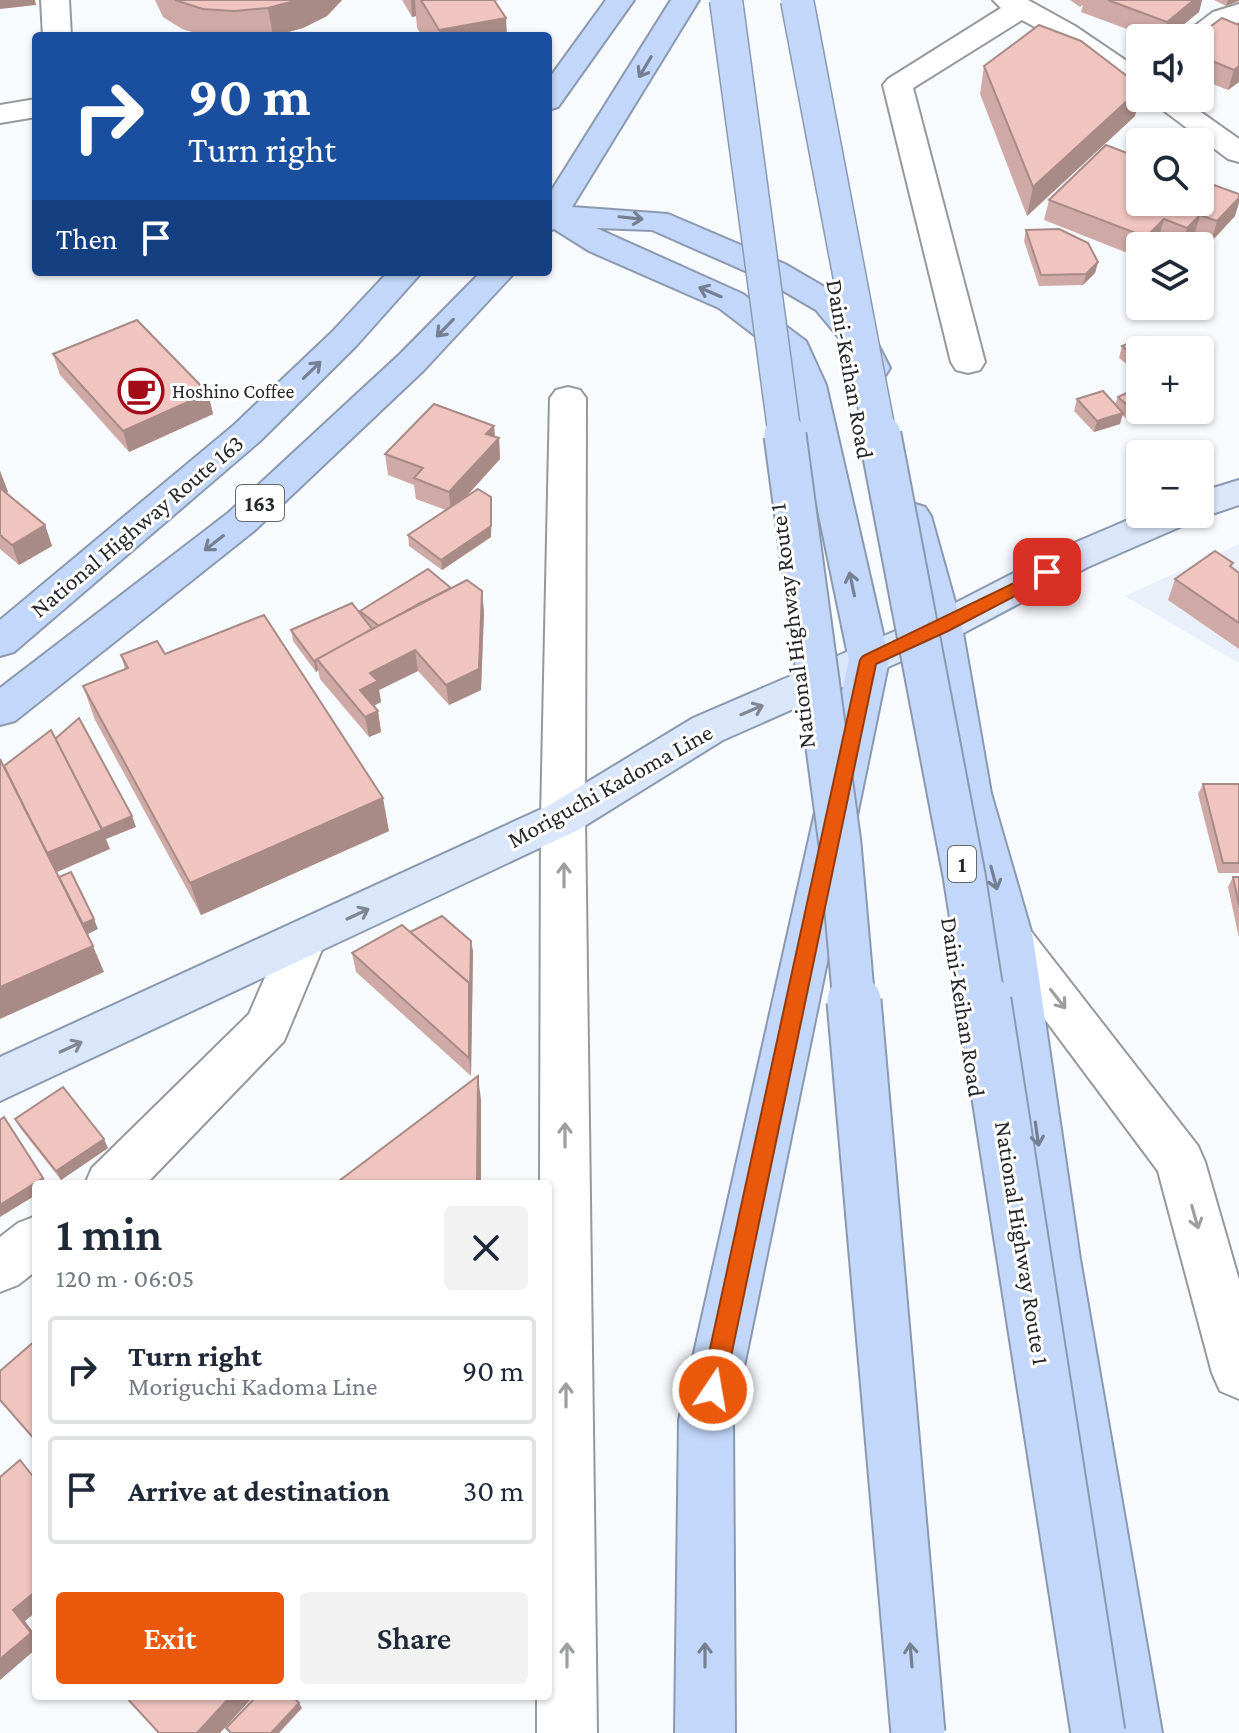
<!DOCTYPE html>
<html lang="en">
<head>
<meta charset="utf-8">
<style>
	:root { --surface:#fff; --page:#f2f2f3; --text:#1f2937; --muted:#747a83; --line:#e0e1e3; --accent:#ea580c }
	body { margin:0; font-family:"Crimson Pro",serif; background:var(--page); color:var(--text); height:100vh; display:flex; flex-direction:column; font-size:30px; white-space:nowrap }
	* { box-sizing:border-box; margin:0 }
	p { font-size:26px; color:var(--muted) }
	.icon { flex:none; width:44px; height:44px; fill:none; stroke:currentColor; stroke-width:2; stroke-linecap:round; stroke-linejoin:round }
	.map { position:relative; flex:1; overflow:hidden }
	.sheet { position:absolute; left:32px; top:1180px; width:520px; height:520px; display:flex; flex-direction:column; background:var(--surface); border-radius:8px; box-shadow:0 2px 6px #0004 }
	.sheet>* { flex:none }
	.banner { position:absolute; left:32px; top:32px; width:520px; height:244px; border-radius:8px; box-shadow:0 2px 6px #0004; background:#1a4fa0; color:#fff; overflow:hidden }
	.tools { position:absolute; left:1126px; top:24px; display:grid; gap:16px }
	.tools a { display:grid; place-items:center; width:88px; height:88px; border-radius:8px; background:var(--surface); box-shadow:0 2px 6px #0004; font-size:40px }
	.pin { position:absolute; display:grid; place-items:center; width:68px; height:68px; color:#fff; margin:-34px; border-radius:16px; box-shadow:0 4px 12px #0006 }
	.me { position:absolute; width:88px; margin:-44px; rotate:12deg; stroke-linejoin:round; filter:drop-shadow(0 0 6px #0008) }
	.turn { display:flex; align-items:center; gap:28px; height:168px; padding:0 24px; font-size:36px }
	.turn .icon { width:104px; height:104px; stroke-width:2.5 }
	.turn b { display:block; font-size:56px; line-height:68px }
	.then { display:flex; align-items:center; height:76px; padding:0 24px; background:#0003; gap:16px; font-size:30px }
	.round { display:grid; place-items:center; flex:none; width:84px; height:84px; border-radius:8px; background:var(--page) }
	.head { display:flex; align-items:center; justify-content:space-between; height:136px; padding:0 24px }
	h1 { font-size:48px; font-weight:600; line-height:60px }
	.cta { display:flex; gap:16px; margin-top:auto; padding:16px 24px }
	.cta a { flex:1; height:92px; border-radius:8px; background:var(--accent); color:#fff; font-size:32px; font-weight:600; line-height:92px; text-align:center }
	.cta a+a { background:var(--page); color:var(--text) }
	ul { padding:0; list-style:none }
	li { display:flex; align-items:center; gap:24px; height:108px; margin:0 16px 12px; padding:0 8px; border:4px solid var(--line); border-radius:8px }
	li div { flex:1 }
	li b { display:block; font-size:30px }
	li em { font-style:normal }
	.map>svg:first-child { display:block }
</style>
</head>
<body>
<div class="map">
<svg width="1239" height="1733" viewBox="0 0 1239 1733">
	<rect width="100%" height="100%" fill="#f8fbfe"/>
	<path fill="#e9f0fa" d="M1239,544v119l-114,-67z"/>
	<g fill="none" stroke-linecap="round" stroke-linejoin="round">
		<g stroke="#96989c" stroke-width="4">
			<g id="minor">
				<path d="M41,0h28l2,36h-28z"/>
				<path d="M993,0h35l47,26 65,44v22l-10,-3 -75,-51 -33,-18 -109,68 72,274 -5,8 -12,3 -12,-3 -5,-8 -68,-277 5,-6 113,-71z"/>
				<path d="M1239,4v18l-36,22 -3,1v-7h-21l34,-26z"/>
				<path d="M1147,98h34l58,41v23l-11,-3z"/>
				<path d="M36,99v18l-36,6v-18z"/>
				<path d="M568,387l12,3 6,8 -1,420 12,915h-60v-37h11v-512h-8l1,-366 9,-420 6,-8z"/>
				<path d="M1010,919l16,6 172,221 7,16 34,118v119l-19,-8 -8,-18 -54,-202 -164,-220 -7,-13 7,-13z"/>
				<path d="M303,921l16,6 7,13 -42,101 -138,143h-61l7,-16 157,-154 38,-87z"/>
				<path d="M36,1216v55l-18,14 -18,7v-55l18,-14z"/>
			</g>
		</g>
		<g stroke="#8b99b0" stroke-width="4">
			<path id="major" d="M1239,480v25l-39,13 -6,-2 -5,7 -101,44 -132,70 -233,103 -145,90 -578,271v-44l548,-251 145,-88 235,-101 132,-68 82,-35h58v-22z"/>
		</g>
		<g stroke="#8b99b0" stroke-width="4">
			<g id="highway">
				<path d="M606,0h28l-76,107 -10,3v-30z"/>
				<path d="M671,0h28l-127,207 96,7 117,50 55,32 33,39 17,33 -5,8 -12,3 -12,-3 -16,-31 -29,-35 -55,-32 -109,-48 -56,-2 147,66 63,47 20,44 63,275 -156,760 2,313h-60l4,-313 170,-760 -57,-275 -13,-31 -60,-46 -130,-57 -35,-22 -6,2v-35z"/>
				<path d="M388,272h34l-66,74 -96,95 -246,211 -14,4v-36l234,-195 98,-93z"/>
				<path d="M481,272h34l-91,98 -170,161 -239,190 -15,4v-37l228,-175 172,-159z"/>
				<path d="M912,503l13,4 6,9 31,111 29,166 42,145 47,321 82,474h-60l-74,-474 -41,-321 -38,-145 -27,-166 -29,-111 6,-9z"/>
			</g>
		</g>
		<use href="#minor" fill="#fff" fill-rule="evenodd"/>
		<use href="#major" fill="#dae7fb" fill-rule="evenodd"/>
		<use href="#highway" fill="#c2d7f9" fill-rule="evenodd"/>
		<g stroke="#8b99b0" stroke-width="35" stroke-linecap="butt">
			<g id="highway-bridge-far2">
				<path d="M726,0l59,437"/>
				<path d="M797,0l83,437"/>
			</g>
		</g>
		<g stroke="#8b99b0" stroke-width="45" stroke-linecap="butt">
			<g id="highway-bridge-far1">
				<path d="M785,435l55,409 14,159"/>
				<path d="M880,435l84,440 20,128"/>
			</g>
		</g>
		<g stroke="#8b99b0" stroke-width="57" stroke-linecap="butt">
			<g id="highway-bridge">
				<path d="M854,1001l64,732"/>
				<path d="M984,1001l114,732"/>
			</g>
		</g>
		<use href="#highway-bridge-far2" stroke="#c2d7f9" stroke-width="32"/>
		<use href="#highway-bridge-far1" stroke="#c2d7f9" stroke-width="41"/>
		<use href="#highway-bridge" stroke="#c2d7f9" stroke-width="53"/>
	</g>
	<g fill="#cea9a5">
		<path d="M155,0h187l-15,16 -24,12 -29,8h-68l-24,-7 -19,-12z"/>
		<path d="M402,0h98l-5,1 12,35h-85l-5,-8 -1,-12 -4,1z"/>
		<path d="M1070,0h132l-3,12 -32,26h-16l-70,-26 2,-7 -3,2z"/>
		<path d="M1214,0h25l-13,6z"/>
		<path d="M1222,18l17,64 -11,8 -28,-11v-41z"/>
		<path d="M984,66l151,50 -108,100 -47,-122z"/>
		<path d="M1049,200l186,16 -24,26 -17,-6 -10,10h-10l-16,-6 -6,6h-12v12l-96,-38z"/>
		<path d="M1026,230l72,32 -3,11 -12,12 -44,1 -15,-45z"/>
		<path d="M1122,346l18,4v18l-6,2 -15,-12z"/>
		<path d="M53,354l155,39 5,21 -84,38 -69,-77z"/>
		<path d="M1118,397l29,20 -15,6 -10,-8 -2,9 -26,8 -20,-21 3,-12 38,5z"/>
		<path d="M494,426l1,11 4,1 1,21 -34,38 26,11 -1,29 -49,33 -33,-24 -1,-11 38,-25 -30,-11 -2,-14 -26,-10 -3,-21z"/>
		<path d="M0,471l8,21 -2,1 39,32 7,21 -33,19 -19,-16z"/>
		<path d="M1231,568l8,5v76l-71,-49 7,-21z"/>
		<path d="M451,588l33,23 -3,79 -32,15 -31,-34 -39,19 2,12 -8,4 5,5 3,21 -12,5 -49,-58 -2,-9 -2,2 -23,-31 -2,-11 70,-15 -1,-4z"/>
		<path d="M165,654l224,177 -188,84 -106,-195 -12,-34 42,-17 -4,-14z"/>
		<path d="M1203,784h36v89h-21l-20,-79z"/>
		<path d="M1233,877h6v61l-11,-51z"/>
		<path d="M410,932l63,19 -2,125 -115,-104 -4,-19z"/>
		<path d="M15,1119l93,29 -47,32 -41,-52z"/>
	</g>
	<g fill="#a88a86">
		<path d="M0,0h35l1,5 -36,4z"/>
		<path d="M298,0h44l-15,16 -24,12 -30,8 -5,-28z"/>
		<path d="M411,0h4l1,16 -4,1z"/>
		<path d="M1194,0h8l-3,12 -32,26h-4l4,-16z"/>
		<path d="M1228,0h11v1l-13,5z"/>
		<path d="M506,18l1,18h-67l-1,-6z"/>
		<path d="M1239,66v16l-11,8 6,-20z"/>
		<path d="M1140,89v8l-5,19 -108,100 6,-29z"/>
		<path d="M1239,198v5l-4,13 -24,26 6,-21z"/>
		<path d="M1200,215l-6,21 -10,10h-2l5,-18z"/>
		<path d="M1164,219l-6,21 -6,6h-9l3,-9z"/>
		<path d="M1098,262l-3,11 -12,12 3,-11z"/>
		<path d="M1140,358v10l-6,2 4,-11z"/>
		<path d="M208,393l5,21 -84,38 -6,-21z"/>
		<path d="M1140,410h9l-2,7 -15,6 3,-11z"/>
		<path d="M1123,413l-3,11 -26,8 3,-11z"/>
		<path d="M494,426l1,16 4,-4 1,21 -49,54 -2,-21 37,-58z"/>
		<path d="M0,471l8,21 -8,4z"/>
		<path d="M491,497v40l-49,33 -1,-10z"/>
		<path d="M45,525l7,21 -33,19 -7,-20z"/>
		<path d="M482,591l2,20 -3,79 -32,15 -3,-20z"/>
		<path d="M415,650l3,21 -39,19 2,12 -17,9 -4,-21 10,-17z"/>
		<path d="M316,660l2,10 -2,2 -2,-11z"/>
		<path d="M378,711l3,21 -12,5 -4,-20z"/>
		<path d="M383,798l6,33 -188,84 -11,-32z"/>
		<path d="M132,816l4,11 -30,12 4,10 -55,24 -9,-19z"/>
		<path d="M94,919l4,10 -12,6 -4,-10z"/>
		<path d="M471,941l2,10 -2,125 -2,-18v-75z"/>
		<path d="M93,946l11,26 -104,47v-32z"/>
		<path d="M478,1076l3,24v84h-4z"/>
		<path d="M104,1139l4,9 -47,32 -5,-9z"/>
		<path d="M43,1178l4,6h-11v11l-36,22v-12z"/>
		<path d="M36,1591v21l-11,9 11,15v13l-36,31v-21l13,-49z"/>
		<path d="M231,1696h23l-34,37h-23z"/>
		<path d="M299,1703l3,5 -23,25h-8z"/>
	</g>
	<g fill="#f0c5c0" stroke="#a88a86" stroke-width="2">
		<path d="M175,0h123l-30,8 -34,3 -31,-2z"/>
		<path d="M421,0h73l12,18 -67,12z"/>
		<path d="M1108,0h86l-27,22z"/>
		<path d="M1222,18l17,7v41l-5,4 -34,-14v-18h-5z"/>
		<path d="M1039,25l42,16 59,45v3l-107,98 -49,-121z"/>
		<path d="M1106,145l34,13v44h60v-22l39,14v4l-22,23 -17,-6 -13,13 -23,-9 -18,18 -97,-37z"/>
		<path d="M1059,229l29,14 10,19 -12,12 -45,1 -15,-45z"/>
		<path d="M137,320l71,73 -85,38 -70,-77z"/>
		<path d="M1145,337l16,12 -21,1v8l-2,1 -16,-13z"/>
		<path d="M1133,390l7,7v13l-5,2 -17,-15z"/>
		<path d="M1103,391l20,22 -26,8 -20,-22z"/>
		<path d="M434,404l60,22 -8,8 13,4 -50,54 -35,-14 9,-10 -38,-14z"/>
		<path d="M0,488l45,37 -33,20 -12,-10z"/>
		<path d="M478,489l13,8v29l-50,34 -33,-25z"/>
		<path d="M1215,551l18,12 -3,3 9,7v50l-64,-44z"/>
		<path d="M428,569l23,19 -28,14h-1l-43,24 -19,-15z"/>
		<path d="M467,580l15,11 -3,78 -33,16 -31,-35 -45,23 8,8 -18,9 18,21 -13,6 -49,-59z"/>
		<path d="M352,603l20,26 -58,32 -23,-31z"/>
		<path d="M264,615l119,183 -193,85 -107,-197 45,-18 -7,-13 36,-14 8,13z"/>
		<path d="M79,718l53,98 -30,13 -47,-90z"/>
		<path d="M51,730l51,100 -55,23 -43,-87z"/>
		<path d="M0,759l93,187 -93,41z"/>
		<path d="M1203,784h36v79h-16z"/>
		<path d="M71,872l23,47 -11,5 -24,-47z"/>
		<path d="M1233,877h6v28z"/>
		<path d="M442,916l29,25 -1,51 -1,-9 -59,-51z"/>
		<path d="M402,925l67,58v75l-117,-105z"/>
		<path d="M478,1076l-1,108h-142z"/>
		<path d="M63,1087l41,52 -48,32 -41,-52z"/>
		<path d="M4,1117l39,61 -43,27v-85z"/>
		<path d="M36,1340v101l-36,-41v-29z"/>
		<path d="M20,1460l16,20v111l-23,19 18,23 -31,26v-182z"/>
		<path d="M125,1696h106l-34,37h-38z"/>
		<path d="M257,1696h35l7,7 -28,30h-40l-5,-5z"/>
	</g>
	<defs><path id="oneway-shaft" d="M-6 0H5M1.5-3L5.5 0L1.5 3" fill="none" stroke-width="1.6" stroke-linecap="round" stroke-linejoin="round" transform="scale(2)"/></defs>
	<g stroke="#747f91">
		<use href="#oneway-shaft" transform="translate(645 67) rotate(121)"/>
		<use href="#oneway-shaft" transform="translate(631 218) rotate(6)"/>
		<use href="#oneway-shaft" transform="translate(710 292) rotate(-157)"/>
		<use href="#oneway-shaft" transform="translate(445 328) rotate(134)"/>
		<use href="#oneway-shaft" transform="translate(312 370) rotate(-44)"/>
		<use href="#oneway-shaft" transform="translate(214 543) rotate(142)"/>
		<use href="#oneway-shaft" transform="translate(852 584) rotate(-102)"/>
		<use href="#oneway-shaft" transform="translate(994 878) rotate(75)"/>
		<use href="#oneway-shaft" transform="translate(1037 1134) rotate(82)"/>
		<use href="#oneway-shaft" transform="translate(705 1655) rotate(-90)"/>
		<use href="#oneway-shaft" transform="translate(911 1655) rotate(-95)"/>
	</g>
	<g stroke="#808792">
		<use href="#oneway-shaft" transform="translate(752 710) rotate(-23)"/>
		<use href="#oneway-shaft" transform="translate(358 914) rotate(-25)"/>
		<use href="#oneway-shaft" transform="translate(71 1047) rotate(-25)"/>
	</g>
	<g stroke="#9d9e9f">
		<use href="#oneway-shaft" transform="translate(564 875) rotate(-90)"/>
		<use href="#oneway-shaft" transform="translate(1058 999) rotate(52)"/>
		<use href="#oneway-shaft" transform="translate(565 1135) rotate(-90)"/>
		<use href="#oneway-shaft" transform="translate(1195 1217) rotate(74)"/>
		<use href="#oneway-shaft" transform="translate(566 1395) rotate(-90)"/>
		<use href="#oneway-shaft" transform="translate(567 1655) rotate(-90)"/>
	</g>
	<path fill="#ea580c" stroke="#983908" stroke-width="2" d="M1047,567l8,5 -2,4 -105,55 -72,33 -152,726 -4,7 -7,3 -8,-3 -4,-7 159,-730 3,-4z"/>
	<defs>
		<g id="cafe-ring" transform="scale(2.3)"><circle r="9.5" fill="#fff" stroke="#a40b18" stroke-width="1.5"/><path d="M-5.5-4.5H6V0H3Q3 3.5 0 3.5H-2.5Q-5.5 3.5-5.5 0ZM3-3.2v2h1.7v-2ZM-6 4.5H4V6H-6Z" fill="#a40b18"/></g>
	</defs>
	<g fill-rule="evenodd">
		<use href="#cafe-ring" x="141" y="391"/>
	</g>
	<g text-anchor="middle" stroke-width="6" stroke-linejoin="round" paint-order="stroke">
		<g font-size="20" fill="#262729" stroke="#fff" text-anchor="start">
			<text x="172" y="398">Hoshino Coffee</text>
		</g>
		<g fill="#fff" stroke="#676869" stroke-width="2">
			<rect x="236" y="485" width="48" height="36" rx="6"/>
			<rect x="948" y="846" width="28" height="36" rx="6"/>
		</g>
		<g font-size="22" font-weight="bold" fill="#262729">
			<text x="260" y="511">163</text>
			<text x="962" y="872">1</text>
		</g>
		<g font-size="24" fill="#262729" stroke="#fff">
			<text transform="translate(850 369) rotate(80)" y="8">Daini-Keihan Road</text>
			<text transform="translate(137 526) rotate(-40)" y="8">National Highway Route 163</text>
			<text transform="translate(792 626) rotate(-97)" y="8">National Highway Route 1</text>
			<text transform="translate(610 786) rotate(-29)" y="8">Moriguchi Kadoma Line</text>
			<text transform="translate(963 1007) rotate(81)" y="8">Daini-Keihan Road</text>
			<text transform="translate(1022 1243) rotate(81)" y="8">National Highway Route 1</text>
		</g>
	</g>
</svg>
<div class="tools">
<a><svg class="icon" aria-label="sound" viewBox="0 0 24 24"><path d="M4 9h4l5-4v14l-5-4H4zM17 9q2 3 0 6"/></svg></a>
<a><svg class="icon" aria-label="search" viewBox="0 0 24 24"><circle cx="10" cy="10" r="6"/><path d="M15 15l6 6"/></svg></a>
<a><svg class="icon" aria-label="layers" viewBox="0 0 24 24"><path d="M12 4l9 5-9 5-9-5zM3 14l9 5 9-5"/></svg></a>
<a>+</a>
<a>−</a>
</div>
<div class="pin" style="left:1047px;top:572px;background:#d93025"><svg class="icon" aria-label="arrive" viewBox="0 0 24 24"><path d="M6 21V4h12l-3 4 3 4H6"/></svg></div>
<svg class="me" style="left:713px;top:1390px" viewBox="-20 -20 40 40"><circle r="17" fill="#ea580c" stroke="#fff" stroke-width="3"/><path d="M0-11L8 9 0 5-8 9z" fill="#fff"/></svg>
<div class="banner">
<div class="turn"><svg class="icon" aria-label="right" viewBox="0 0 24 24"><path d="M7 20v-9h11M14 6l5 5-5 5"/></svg><div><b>90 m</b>Turn right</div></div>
<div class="then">Then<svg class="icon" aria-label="arrive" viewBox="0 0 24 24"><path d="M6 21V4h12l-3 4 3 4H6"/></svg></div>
</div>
<section class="sheet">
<div class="head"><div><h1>1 min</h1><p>120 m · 06:05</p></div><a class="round"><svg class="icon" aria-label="close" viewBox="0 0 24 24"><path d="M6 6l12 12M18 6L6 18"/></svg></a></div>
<ul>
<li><svg class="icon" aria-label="right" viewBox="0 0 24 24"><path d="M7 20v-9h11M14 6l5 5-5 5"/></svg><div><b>Turn right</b><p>Moriguchi Kadoma Line</p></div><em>90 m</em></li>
<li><svg class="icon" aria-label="arrive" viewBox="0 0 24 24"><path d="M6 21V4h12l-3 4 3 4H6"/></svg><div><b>Arrive at destination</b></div><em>30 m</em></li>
</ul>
<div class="cta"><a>Exit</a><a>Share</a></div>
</section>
</div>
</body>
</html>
